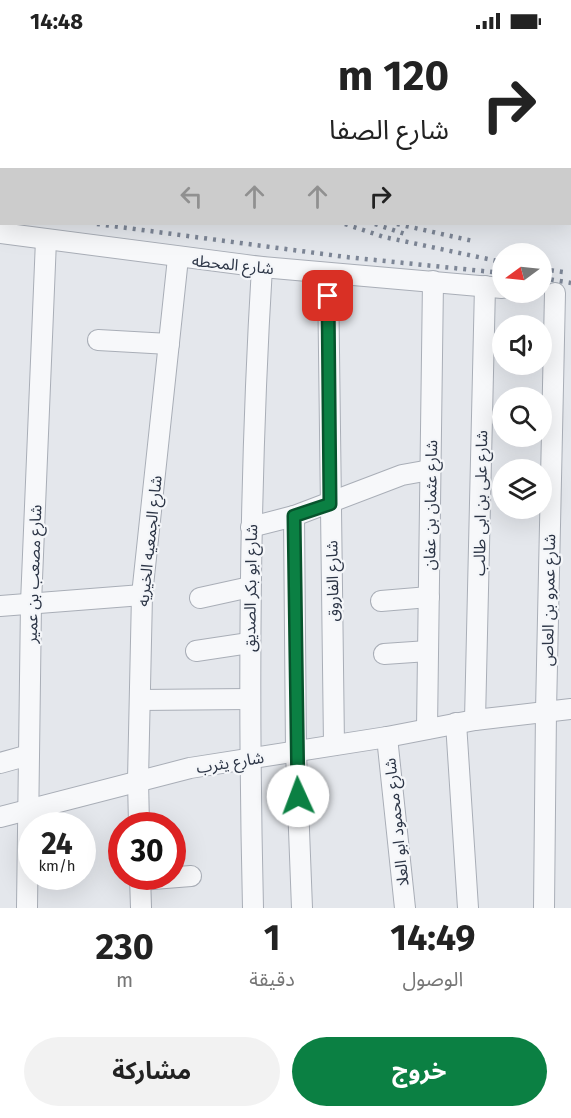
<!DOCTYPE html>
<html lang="ar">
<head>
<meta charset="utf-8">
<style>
	:root { --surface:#fff; --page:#f2f2f2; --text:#222; --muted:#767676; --accent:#0b8043 }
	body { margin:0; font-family:"Fira Sans","Noto Sans Arabic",sans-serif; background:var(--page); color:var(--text); direction:rtl; height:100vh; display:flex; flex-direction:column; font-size:22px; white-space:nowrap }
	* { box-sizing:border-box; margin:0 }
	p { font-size:20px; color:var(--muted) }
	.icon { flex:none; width:33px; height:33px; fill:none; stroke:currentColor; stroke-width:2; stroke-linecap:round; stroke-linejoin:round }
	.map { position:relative; height:866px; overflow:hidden; direction:ltr }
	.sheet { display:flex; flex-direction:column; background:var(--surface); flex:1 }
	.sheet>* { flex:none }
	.hud { position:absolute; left:0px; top:0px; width:572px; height:183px; box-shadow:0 6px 24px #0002; direction:rtl; background:#fff; color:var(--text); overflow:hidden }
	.needle { width:39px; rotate:255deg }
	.buttons { position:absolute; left:492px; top:201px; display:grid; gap:12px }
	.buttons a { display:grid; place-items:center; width:60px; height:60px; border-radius:50%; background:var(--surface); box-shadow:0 6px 24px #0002; font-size:30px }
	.speed { position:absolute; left:18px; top:770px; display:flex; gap:12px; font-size:30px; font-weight:700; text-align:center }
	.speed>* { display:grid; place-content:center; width:78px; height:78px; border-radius:50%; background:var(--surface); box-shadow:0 6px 24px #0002; line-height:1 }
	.speed small { font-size:15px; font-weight:400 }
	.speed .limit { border:9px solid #d22; background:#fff; color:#111 }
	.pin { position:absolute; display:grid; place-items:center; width:51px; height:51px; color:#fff; margin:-26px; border-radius:12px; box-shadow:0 3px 9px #0006 }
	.me { position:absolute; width:66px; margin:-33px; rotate:358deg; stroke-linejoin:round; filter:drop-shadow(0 0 4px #0008) }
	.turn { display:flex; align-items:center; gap:21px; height:126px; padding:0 24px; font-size:27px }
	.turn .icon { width:78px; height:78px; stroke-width:2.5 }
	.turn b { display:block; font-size:42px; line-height:51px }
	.lanes { display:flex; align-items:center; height:57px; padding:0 24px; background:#0003; justify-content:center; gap:30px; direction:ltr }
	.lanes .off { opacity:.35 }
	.eta { display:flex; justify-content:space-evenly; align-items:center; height:102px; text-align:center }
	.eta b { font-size:36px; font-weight:700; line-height:42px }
	.cta { display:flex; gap:12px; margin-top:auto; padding:12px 24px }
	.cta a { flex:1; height:69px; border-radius:36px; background:var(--accent); color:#fff; font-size:24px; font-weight:700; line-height:69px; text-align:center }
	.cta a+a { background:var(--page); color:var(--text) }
	.status { display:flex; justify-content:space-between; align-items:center; height:42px; padding:0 30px; background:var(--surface); direction:ltr }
	.status svg { height:16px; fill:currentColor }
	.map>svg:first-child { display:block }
</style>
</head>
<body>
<div class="status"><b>14:48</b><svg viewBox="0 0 49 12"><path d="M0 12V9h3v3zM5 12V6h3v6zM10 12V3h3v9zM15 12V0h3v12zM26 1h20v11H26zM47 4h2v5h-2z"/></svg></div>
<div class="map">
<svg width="571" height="866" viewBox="0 0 571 866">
	<rect width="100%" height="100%" fill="#e4e7ec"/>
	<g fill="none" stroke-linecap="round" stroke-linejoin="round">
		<g stroke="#a9aeb7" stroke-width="22">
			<g id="minor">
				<path d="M106,0l3,2"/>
				<path d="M187,2l1,-2"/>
				<path d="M244,2l1,-2"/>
				<path d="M492,2v-2"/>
				<path d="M0,55l2,1"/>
				<path d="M0,109l2,-4"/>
				<path d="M0,142l2,1"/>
				<path d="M570,158h1"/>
				<path d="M0,191l262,34 240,21"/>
				<path d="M328,231l6,472"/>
				<path d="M98,298l71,4"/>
				<path d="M294,474l2,236 6,156"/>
				<path d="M251,485l43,-11 108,-41 28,-5"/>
				<path d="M200,556l50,-11"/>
				<path d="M381,559l48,-4"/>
				<path d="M0,564l142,-11"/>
				<path d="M196,609l53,-8"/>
				<path d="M384,612l44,-3"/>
				<path d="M140,658l109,-1"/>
				<path d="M475,678l10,-434"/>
				<path d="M456,681l12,185"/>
				<path d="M427,687l6,-448"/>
				<path d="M387,695l18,171"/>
				<path d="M0,721l29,-8"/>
				<path d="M0,775l190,-49 197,-31 88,-17 96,-11"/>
				<path d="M139,783l-1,-45 4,-185 36,-337"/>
				<path d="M140,834l1,32"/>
				<path d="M140,838l51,-4"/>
				<path d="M27,866l4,-305 15,-363"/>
				<path d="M253,866c-5,-214 -4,-427 9,-641"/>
				<path d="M544,866l2,-197 9,-418"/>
			</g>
		</g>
		<use href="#minor" stroke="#f7f8fa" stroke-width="20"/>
		<g stroke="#7d8696" stroke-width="4.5" stroke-dasharray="3 6" stroke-linecap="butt">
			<path d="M0,26h2"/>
			<path d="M0,44l2,1"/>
			<path d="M0,168l2,1"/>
			<path d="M97,182l249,33 156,16"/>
			<path d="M345,182l39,13 118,25"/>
			<path d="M375,182l33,11"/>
			<path d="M397,182l76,17"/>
			<path d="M542,227l21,3"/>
			<path d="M542,236l29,5"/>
		</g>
	</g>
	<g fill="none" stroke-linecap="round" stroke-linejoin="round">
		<g stroke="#07532c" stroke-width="15">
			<path id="route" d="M298,754l-4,-280 36,-12 -2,-208"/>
		</g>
		<use href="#route" stroke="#0b8043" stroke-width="10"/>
	</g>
	<g text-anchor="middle" stroke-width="4.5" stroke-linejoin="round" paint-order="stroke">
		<g font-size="16" fill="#2b3445" stroke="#f4f6f9">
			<text transform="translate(233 222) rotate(6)" y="6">شارع المحطه</text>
			<text transform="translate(480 461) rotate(-89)" y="6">شارع على بن ابى طالب</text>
			<text transform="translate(430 463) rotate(-89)" y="6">شارع عثمان بن عفان</text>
			<text transform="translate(149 499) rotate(-84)" y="6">شارع الجمعيه الخيريه</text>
			<text transform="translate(33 532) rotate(-88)" y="6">شارع مصعب بن عمير</text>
			<text transform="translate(332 539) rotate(-91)" y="6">شارع الفاروق</text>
			<text transform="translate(250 546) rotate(-89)" y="6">شارع ابو بكر الصديق</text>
			<text transform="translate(548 558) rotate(-89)" y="6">شارع عمرو بن العاص</text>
			<text transform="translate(230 720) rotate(-9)" y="6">شارع يثرب</text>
			<text transform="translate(396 780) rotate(-96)" y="6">شارع محمود ابو العلا</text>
		</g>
	</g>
</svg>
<div class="buttons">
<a><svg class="needle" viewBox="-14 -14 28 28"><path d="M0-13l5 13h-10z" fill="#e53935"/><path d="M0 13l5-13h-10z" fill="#767676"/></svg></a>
<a><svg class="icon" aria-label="sound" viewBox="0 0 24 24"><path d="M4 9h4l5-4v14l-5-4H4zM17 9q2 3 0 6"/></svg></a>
<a><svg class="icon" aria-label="search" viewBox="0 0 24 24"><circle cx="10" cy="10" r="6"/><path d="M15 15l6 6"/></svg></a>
<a><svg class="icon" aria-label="layers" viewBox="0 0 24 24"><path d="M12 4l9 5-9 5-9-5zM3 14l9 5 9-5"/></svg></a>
</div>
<div class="speed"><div>24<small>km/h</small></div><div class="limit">30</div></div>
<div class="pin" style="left:328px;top:254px;background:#d93025"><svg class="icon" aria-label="arrive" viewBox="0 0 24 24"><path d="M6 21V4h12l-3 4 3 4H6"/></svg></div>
<svg class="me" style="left:298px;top:754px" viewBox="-20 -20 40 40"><circle r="19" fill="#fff"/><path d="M0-13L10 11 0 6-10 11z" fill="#0b8043"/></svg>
<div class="hud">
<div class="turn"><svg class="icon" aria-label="right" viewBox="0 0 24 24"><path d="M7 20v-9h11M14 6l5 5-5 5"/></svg><div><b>120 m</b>شارع الصفا</div></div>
<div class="lanes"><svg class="icon off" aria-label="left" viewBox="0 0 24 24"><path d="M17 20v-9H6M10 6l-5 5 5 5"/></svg><svg class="icon off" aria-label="ahead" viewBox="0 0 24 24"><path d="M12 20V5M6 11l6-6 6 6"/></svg><svg class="icon off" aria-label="ahead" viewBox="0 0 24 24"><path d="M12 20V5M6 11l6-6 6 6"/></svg><svg class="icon" aria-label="right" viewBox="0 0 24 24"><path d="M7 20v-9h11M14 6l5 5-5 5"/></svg></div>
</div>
</div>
<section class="sheet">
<div class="eta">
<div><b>14:49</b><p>الوصول</p></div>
<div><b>1</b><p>دقيقة</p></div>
<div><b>230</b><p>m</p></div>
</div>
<div class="cta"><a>خروج</a><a>مشاركة</a></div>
</section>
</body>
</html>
